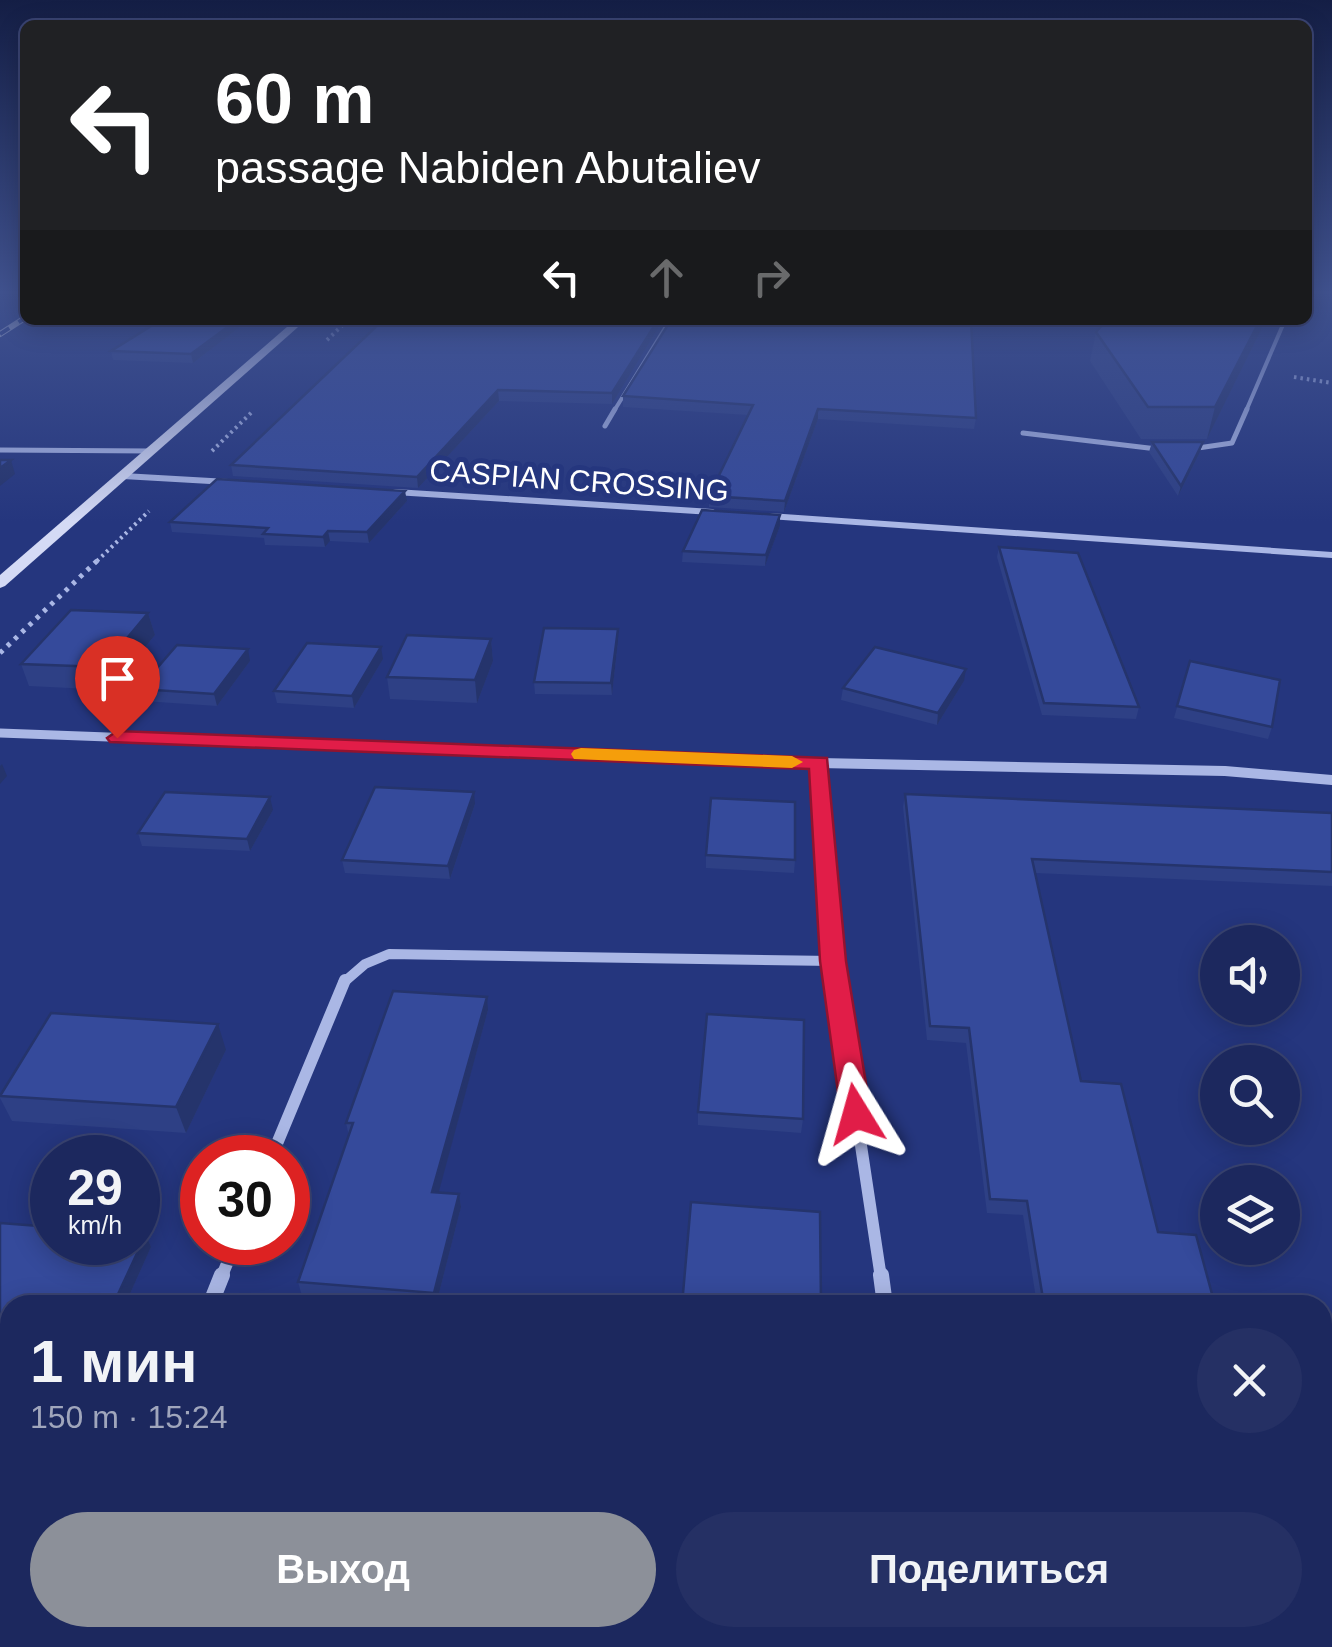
<!DOCTYPE html>
<html lang="ru">
<head>
<meta charset="utf-8">
<style>
	:root { --surface:#1c285e; --page:#253064; --text:#f1f3f6; --muted:#a0a6bc; --line:#3a4473; --accent:#8c9099 }
	body { margin:0; font-family:Helvetica,sans-serif; background:var(--page); color:var(--text); height:100vh; display:flex; flex-direction:column; font-size:38px; white-space:nowrap }
	* { box-sizing:border-box; margin:0 }
	p { font-size:32px; color:var(--muted) }
	.icon { flex:none; width:55px; height:55px; fill:none; stroke:currentColor; stroke-width:2; stroke-linecap:round; stroke-linejoin:round }
	.map { position:relative; flex:1; overflow:hidden }
	.panel { position:absolute; left:0px; top:1295px; width:1332px; height:352px; display:flex; flex-direction:column; background:var(--surface); border-radius:30px 30px 0 0; box-shadow:0 5px 25px #0003,0 0 0 2px var(--line) }
	.panel>* { flex:none }
	.guide { position:absolute; left:20px; top:20px; width:1292px; height:305px; border-radius:15px; box-shadow:0 5px 25px #0003,0 0 0 2px var(--line); background:#202124; color:#fff; overflow:hidden }
	.buttons { position:absolute; left:1200px; top:925px; display:grid; gap:20px }
	.buttons a { display:grid; place-items:center; width:100px; height:100px; border-radius:50%; background:var(--surface); box-shadow:0 5px 25px #0003,0 0 0 2px var(--line); font-size:50px }
	.speed { position:absolute; left:30px; top:1135px; display:flex; gap:20px; font-size:50px; font-weight:700; text-align:center }
	.speed>* { display:grid; place-content:center; width:130px; height:130px; border-radius:50%; background:var(--surface); box-shadow:0 5px 25px #0003,0 0 0 2px var(--line); line-height:1 }
	.speed small { font-size:25px; font-weight:400 }
	.speed .limit { border:15px solid #d22; background:#fff; color:#111 }
	.pin { position:absolute; display:grid; place-items:center; width:85px; height:85px; color:#fff; margin:-102px -42px; border-radius:50% 50% 50% 0; rotate:-45deg; box-shadow:0 0 10px #0007 }
	.pin .icon { rotate:45deg }
	.me { position:absolute; width:110px; margin:-55px; rotate:352deg; stroke-linejoin:round; filter:drop-shadow(0 0 8px #0008) }
	.turn { display:flex; align-items:center; gap:35px; height:210px; padding:0 30px; font-size:45px }
	.turn .icon { width:130px; height:130px; stroke-width:2.5 }
	.turn b { display:block; font-size:70px; line-height:85px }
	.lanes { display:flex; align-items:center; height:95px; padding:0 30px; background:#0003; justify-content:center; gap:50px; direction:ltr }
	.lanes .off { opacity:.35 }
	.round { display:grid; place-items:center; flex:none; width:105px; height:105px; border-radius:52px; background:var(--page) }
	.overview { display:flex; align-items:center; justify-content:space-between; height:170px; padding:0 30px }
	h1 { font-size:60px; font-weight:700; line-height:75px }
	.button { display:flex; gap:20px; margin-top:auto; padding:20px 30px }
	.button a { flex:1; height:115px; border-radius:60px; background:var(--accent); color:#fff; font-size:40px; font-weight:700; line-height:115px; text-align:center }
	.button a+a { background:var(--page); color:var(--text) }
	.map>svg:first-child { display:block }
</style>
</head>
<body>
<div class="map">
<svg width="1332" height="1647" viewBox="0 0 1332 1647">
	<rect width="100%" height="100%" fill="#25367e"/>
	<g fill="none" stroke-linecap="round" stroke-linejoin="round">
		<g stroke="#aab7e5" stroke-width="4" stroke-dasharray="2.5 4" stroke-linecap="butt">
			<path d="M327,340l21,-20"/>
			<path d="M1294,377l38,6"/>
			<path d="M212,451l41,-40"/>
			<path d="M97,561l52,-50"/>
		</g>
		<path stroke="#aab7e5" stroke-width="5" stroke-dasharray="4 6" stroke-linecap="butt" d="M0,653l100,-95"/>
		<g stroke="#aab7e5" stroke-width="4">
			<path d="M614,411l56,-91"/>
			<path d="M1246,411l39,-91"/>
		</g>
		<g stroke="#aab7e5" stroke-width="5">
			<path d="M605,426l10,-17"/>
			<path d="M1023,433l134,16"/>
			<path d="M1191,449l41,-6 15,-34"/>
			<path d="M0,450l151,1"/>
		</g>
		<g stroke="#aab7e5" stroke-width="6">
			<path d="M123,476l105,6"/>
			<path d="M395,492l317,20"/>
			<path d="M769,516l563,39"/>
		</g>
		<path stroke="#aab7e5" stroke-width="9" d="M0,733l401,15"/>
		<g stroke="#aab7e5" stroke-width="10">
			<path d="M333,745l486,18 406,8 107,9"/>
			<path d="M819,763l17,220"/>
			<path d="M343,983l22,-19 24,-10 444,7"/>
		</g>
		<g stroke="#aab7e5" stroke-width="12">
			<path d="M836,980l45,298"/>
			<path d="M271,1158l74,-178"/>
			<path d="M221,1278l15,-36"/>
		</g>
		<g stroke="#aab7e5" stroke-width="16">
			<path d="M881,1275l4,30"/>
			<path d="M210,1305l12,-30"/>
			<path d="M934,1638l1,9"/>
			<path d="M69,1647l4,-9"/>
		</g>
		<path fill="#d4daf5" fill-rule="evenodd" d="M295,320h11l-301,266 -5,2v-13z"/>
		<g stroke="#fff" stroke-width="6">
			<path id="rail" d="M0,334l25,-16"/>
		</g>
		<use href="#rail" stroke="#25367e" stroke-width="4" stroke-dasharray="11" stroke-linecap="butt"/>
	</g>
	<g fill="#2e4085">
		<path d="M161,320h88l-56,43 -80,-3 -2,-9z"/>
		<path d="M663,320l-51,84 -113,-3 -81,87 -185,-12 -2,-11z"/>
		<path d="M1266,320l-59,119h-66l-51,-78 6,-29z"/>
		<path d="M623,396l353,22 -2,11 -156,-10 -34,93 -75,-5v-11l39,-81 -125,-8z"/>
		<path d="M1152,442l48,10 -22,44 -29,-44z"/>
		<path d="M407,501l-38,42 -39,-2 -5,6 -60,-2 -1,-7 -92,-6 -2,-10z"/>
		<path d="M780,515v11l-15,40 -83,-4 1,-11z"/>
		<path d="M999,547l140,160 -3,12 -94,-4 -45,-158z"/>
		<path d="M148,613l7,22 -45,55 -81,-4 -8,-22z"/>
		<path d="M491,639l2,22 -16,42 -87,-4 -3,-22z"/>
		<path d="M618,641l-6,54 -77,-1 -1,-12z"/>
		<path d="M383,659l-29,49 -77,-5 -3,-12z"/>
		<path d="M250,661l-33,45 -74,-5 -4,-12z"/>
		<path d="M1190,661l82,66 -4,12 -94,-21z"/>
		<path d="M964,681l-27,44 -96,-25 2,-12z"/>
		<path d="M905,794l427,19v73l-297,-13 46,208 77,151 57,73h-178l-14,-90 -36,-2 -21,-170 -39,-3 -24,-233z"/>
		<path d="M475,804l-25,75 -105,-6 -3,-13z"/>
		<path d="M273,810l-23,41 -108,-5 -4,-13z"/>
		<path d="M706,855l89,5 -1,13 -88,-5z"/>
		<path d="M488,1010l-50,183 21,1 2,13 -25,98 -134,-9 -4,-14 51,-146 -3,-13z"/>
		<path d="M226,1050l-40,83 -174,-12 -12,-23v-4z"/>
		<path d="M698,1112l105,7 -2,14 -103,-8z"/>
		<path d="M0,1223l146,11 5,13 -26,58h-115v43l-10,-1z"/>
		<path d="M182,1638h190l-3,9h-144l-39,-4z"/>
		<path d="M638,1638h177v9h-141l-35,-3z"/>
		<path d="M1196,1638h126l10,9h-134z"/>
	</g>
	<g fill="#25346c">
		<path d="M237,320h12l-56,43 -2,-9z"/>
		<path d="M658,320h5l-51,84v-11z"/>
		<path d="M1260,320h6l-59,119 8,-32z"/>
		<path d="M498,390l1,11 -81,87 -1,-11z"/>
		<path d="M818,409v10l-34,93 1,-11z"/>
		<path d="M1203,442l-3,10 -22,44 3,-10z"/>
		<path d="M11,460l4,14 -15,12v-18z"/>
		<path d="M405,491l2,10 -38,42 -2,-11z"/>
		<path d="M780,515v11l-15,40 1,-11z"/>
		<path d="M328,531l2,10 -5,6 -2,-10z"/>
		<path d="M148,613l7,22 -45,55 -7,-23z"/>
		<path d="M618,629v12l-6,54 -1,-12z"/>
		<path d="M491,639l2,22 -16,42 -2,-23z"/>
		<path d="M381,647l2,12 -29,49 -2,-12z"/>
		<path d="M248,649l2,12 -33,45 -3,-12z"/>
		<path d="M966,669l-2,12 -27,44 1,-12z"/>
		<path d="M2,764l5,12 -7,8v-18z"/>
		<path d="M474,792l1,12 -25,75 -2,-13z"/>
		<path d="M270,797l3,13 -23,41 -3,-12z"/>
		<path d="M487,997l1,13 -53,196 -3,-14z"/>
		<path d="M218,1024l8,26 -40,83 -10,-26z"/>
		<path d="M459,1194l2,13 -25,98 -2,-12z"/>
		<path d="M146,1234l5,13 -26,58h-12z"/>
		<path d="M10,1529v31l-10,21v-31z"/>
		<path d="M365,1638h7l-3,9h-7z"/>
	</g>
	<g fill="#354a9b" stroke="#25346c" stroke-width="2.5">
		<path d="M161,320h76l-46,34 -80,-3z"/>
		<path d="M383,320h275l-46,73 -114,-3 -81,87 -186,-12z"/>
		<path d="M671,320h300l5,98 -158,-9 -33,92 -76,-5 44,-91 -130,-9z"/>
		<path d="M1107,320h153l-45,87h-67l-52,-75z"/>
		<path d="M1152,442h51l-22,44z"/>
		<path d="M0,460h11l-11,8z"/>
		<path d="M217,479l188,12 -38,41 -39,-1 -5,6 -60,-3 5,-6 -98,-6z"/>
		<path d="M702,510l78,5 -14,40 -83,-4z"/>
		<path d="M999,547l79,6 61,154 -95,-4z"/>
		<path d="M71,610l77,3 -45,54 -82,-3z"/>
		<path d="M544,628l74,1 -7,54 -77,-1z"/>
		<path d="M407,635l84,4 -16,41 -88,-3z"/>
		<path d="M307,643l74,4 -29,49 -78,-5z"/>
		<path d="M177,645l71,4 -34,45 -75,-5z"/>
		<path d="M875,647l91,22 -28,44 -95,-25z"/>
		<path d="M1190,661l90,19 -8,47 -95,-21z"/>
		<path d="M375,787l99,5 -26,74 -106,-6z"/>
		<path d="M165,792l105,5 -23,42 -109,-6z"/>
		<path d="M905,794l427,19v59l-300,-13 49,222 40,3 37,148 38,3 19,70h-171l-17,-104 -37,-2 -21,-171 -39,-2z"/>
		<path d="M711,798l84,4v58l-89,-5z"/>
		<path d="M393,991l94,6 -55,195 27,2 -25,99 -136,-11 55,-159h-7z"/>
		<path d="M51,1013l167,11 -42,83 -176,-11z"/>
		<path d="M707,1014l97,6 -1,99 -105,-7z"/>
		<path d="M691,1202l129,10 1,93h-139z"/>
		<path d="M0,1223l52,4v15h86v-9l8,1 -33,71h-103v31l-10,-1z"/>
		<path d="M1322,1478l10,1v168h-123l-2,-9h115z"/>
		<path d="M0,1505l10,1v23l-10,21z"/>
		<path d="M238,1638h127l-3,9h-29z"/>
		<path d="M695,1638h120v9h-15z"/>
	</g>
	<linearGradient id="sky" x2="0" y2="1"><stop stop-color="#141e45"/><stop offset="0.56" stop-color="#40528f"/><stop offset="1" stop-color="#40528f" stop-opacity="0"/></linearGradient>
	<rect width="1332" height="522" fill="url(#sky)"/>
	<path fill="#e11d48" stroke="#92132f" stroke-width="2.5" d="M117,731l710,27 19,203 25,153 -5,8 -10,3 -10,-3 -5,-8 -21,-153 -11,-192 -699,-27 -3,-4z"/>
	<path fill="#f59e0b" d="M581,748l211,8 11,6 -11,6 -218,-9 -3,-5 3,-4z"/>
	<g text-anchor="middle" stroke-width="10" stroke-linejoin="round" paint-order="stroke">
		<g font-size="30" fill="#fff" stroke="#25367e">
			<text transform="translate(579 481) rotate(4)" y="10">CASPIAN CROSSING</text>
		</g>
	</g>
</svg>
<div class="buttons">
<a><svg class="icon" aria-label="sound" viewBox="0 0 24 24"><path d="M4 9h4l5-4v14l-5-4H4zM17 9q2 3 0 6"/></svg></a>
<a><svg class="icon" aria-label="search" viewBox="0 0 24 24"><circle cx="10" cy="10" r="6"/><path d="M15 15l6 6"/></svg></a>
<a><svg class="icon" aria-label="layers" viewBox="0 0 24 24"><path d="M12 4l9 5-9 5-9-5zM3 14l9 5 9-5"/></svg></a>
</div>
<div class="speed"><div>29<small>km/h</small></div><div class="limit">30</div></div>
<div class="pin" style="left:117px;top:738px;background:#d93025"><svg class="icon" aria-label="arrive" viewBox="0 0 24 24"><path d="M6 21V4h12l-3 4 3 4H6"/></svg></div>
<svg class="me" style="left:856px;top:1114px" viewBox="-20 -20 40 40"><path d="M0-17L14 15 0 8-14 15z" fill="#e11d48" stroke="#fff" stroke-width="4"/></svg>
<div class="guide">
<div class="turn"><svg class="icon" aria-label="left" viewBox="0 0 24 24"><path d="M17 20v-9H6M10 6l-5 5 5 5"/></svg><div><b>60 m</b>passage Nabiden Abutaliev</div></div>
<div class="lanes"><svg class="icon" aria-label="left" viewBox="0 0 24 24"><path d="M17 20v-9H6M10 6l-5 5 5 5"/></svg><svg class="icon off" aria-label="ahead" viewBox="0 0 24 24"><path d="M12 20V5M6 11l6-6 6 6"/></svg><svg class="icon off" aria-label="right" viewBox="0 0 24 24"><path d="M7 20v-9h11M14 6l5 5-5 5"/></svg></div>
</div>
<section class="panel">
<div class="overview"><div><h1>1 мин</h1><p>150 m · 15:24</p></div><a class="round"><svg class="icon" aria-label="close" viewBox="0 0 24 24"><path d="M6 6l12 12M18 6L6 18"/></svg></a></div>
<div class="button"><a>Выход</a><a>Поделиться</a></div>
</section>
</div>
</body>
</html>
